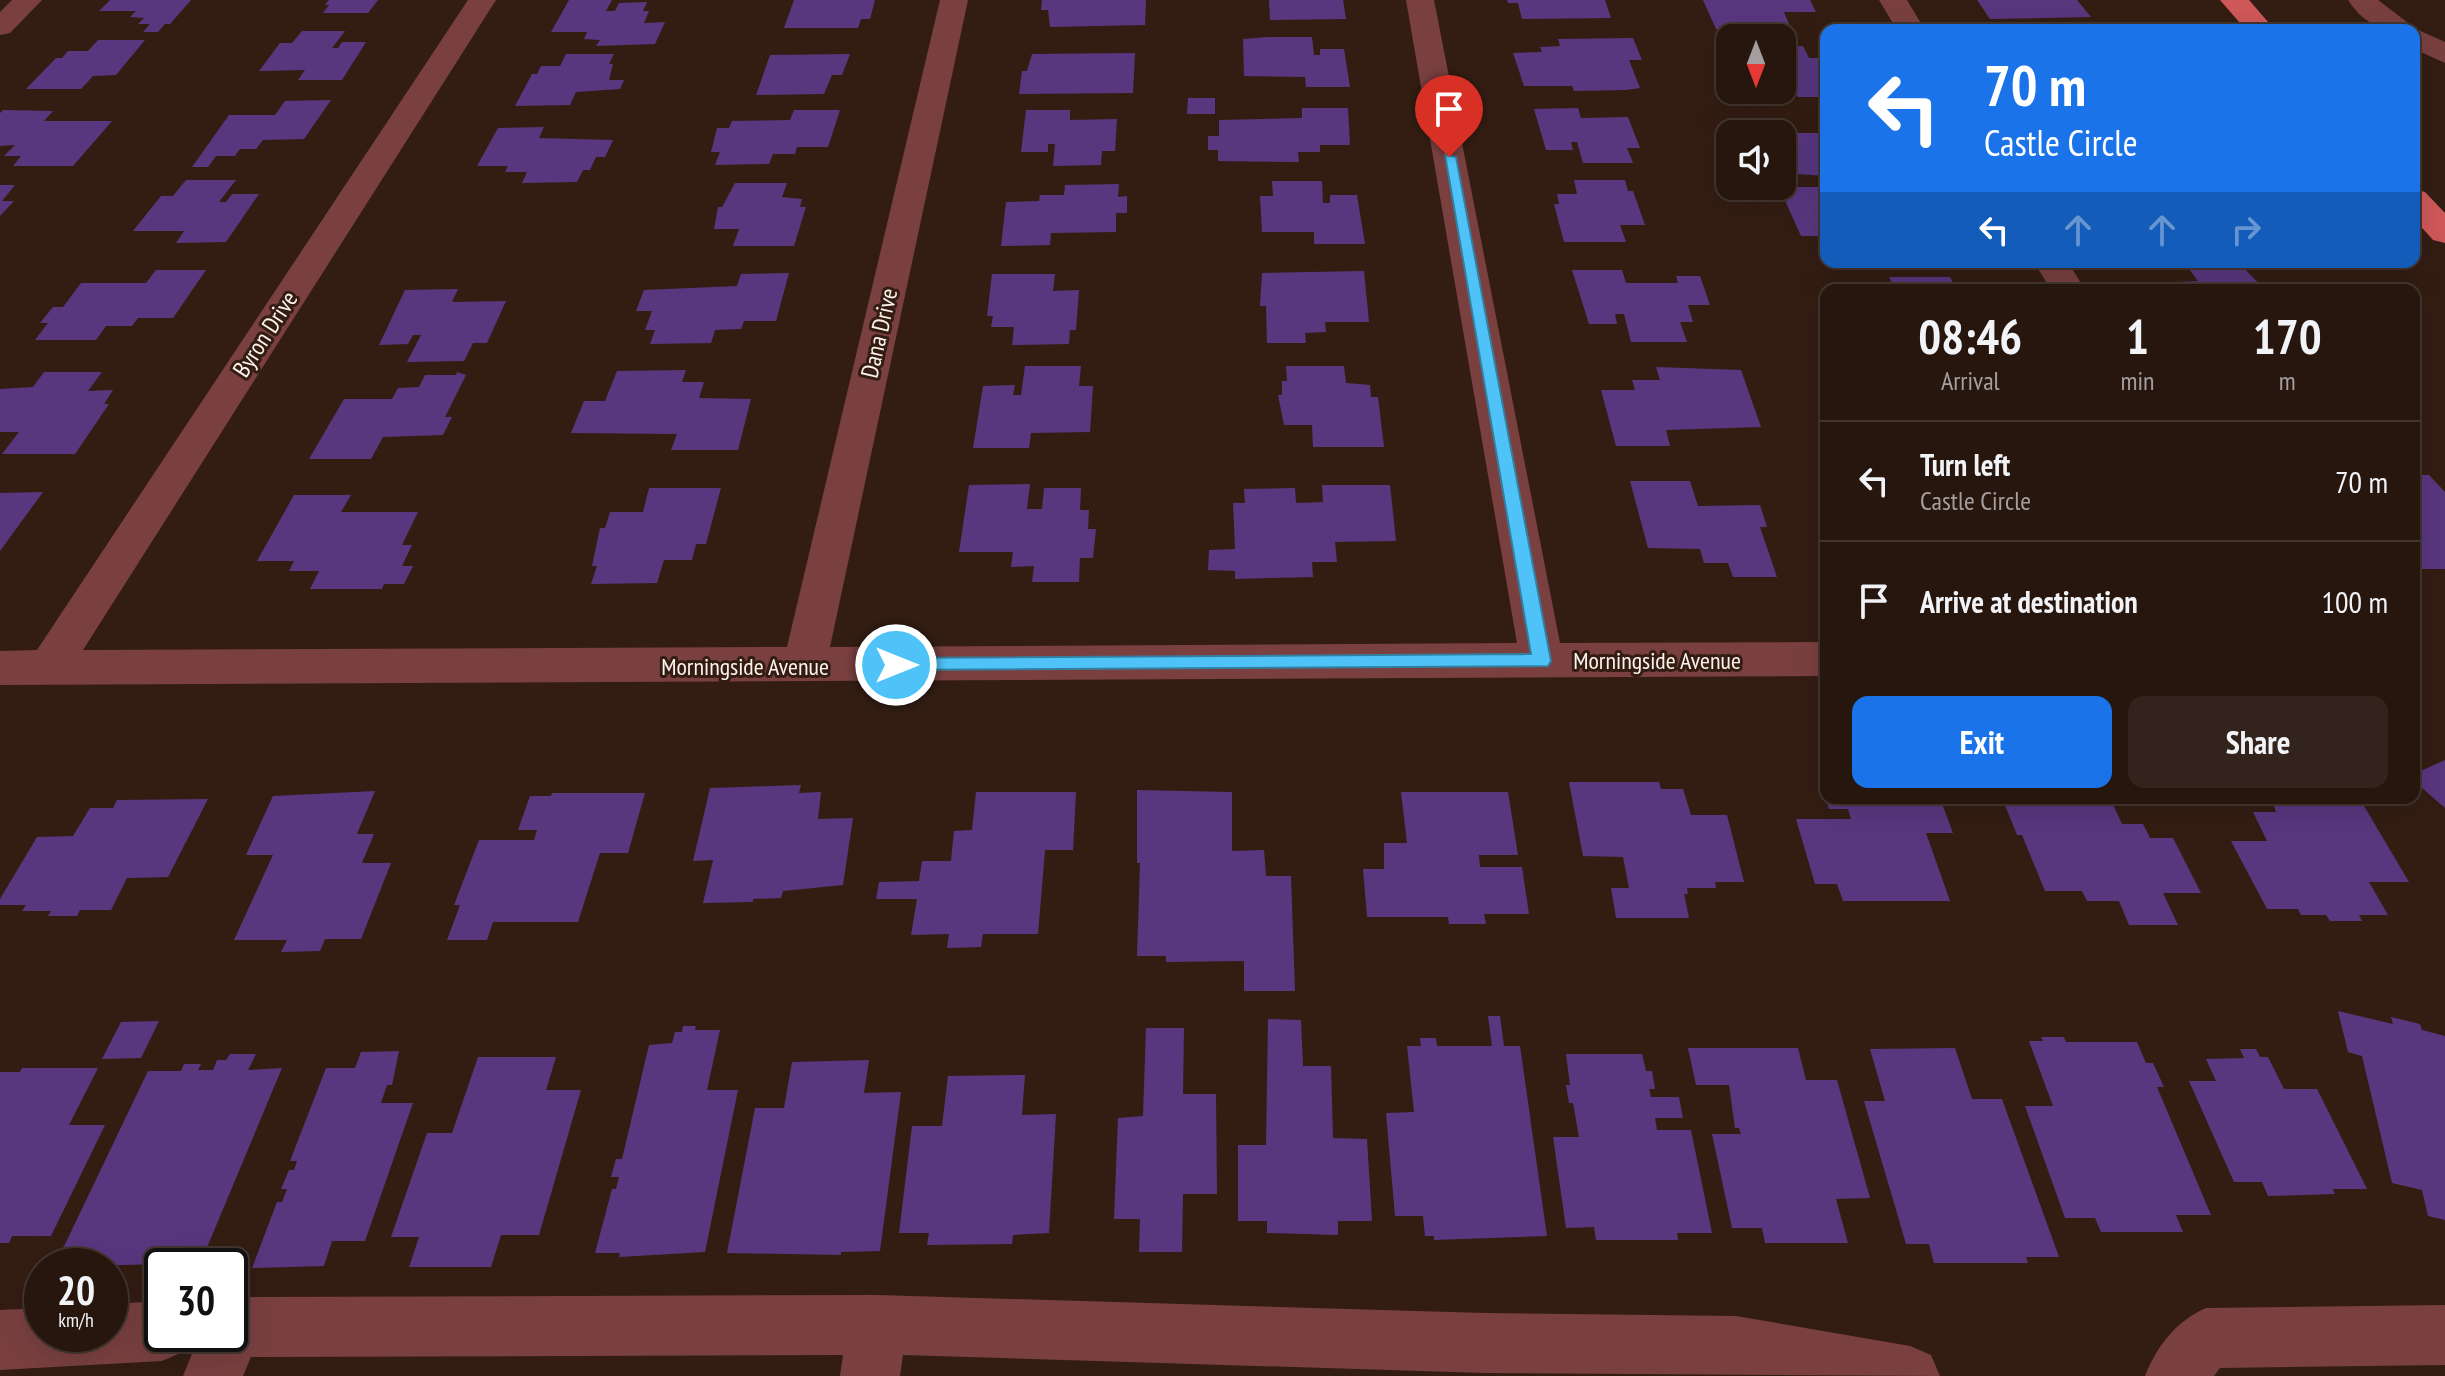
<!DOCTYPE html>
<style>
:root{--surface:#26160e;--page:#32231c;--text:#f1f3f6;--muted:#a49f9e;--line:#42352e;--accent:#1a73e8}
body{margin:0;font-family:"PT Sans Narrow",sans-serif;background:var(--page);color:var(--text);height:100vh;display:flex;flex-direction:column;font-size:30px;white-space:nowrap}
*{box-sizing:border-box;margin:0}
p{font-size:26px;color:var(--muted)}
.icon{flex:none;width:44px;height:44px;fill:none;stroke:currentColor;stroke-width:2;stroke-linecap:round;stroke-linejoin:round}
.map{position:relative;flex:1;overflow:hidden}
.details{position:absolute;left:1820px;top:284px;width:600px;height:520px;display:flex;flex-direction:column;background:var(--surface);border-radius:16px;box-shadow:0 8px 32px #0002,0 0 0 2px var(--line)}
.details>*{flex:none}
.banner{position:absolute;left:1820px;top:24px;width:600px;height:244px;border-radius:16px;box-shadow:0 8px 32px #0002,0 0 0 2px var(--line);background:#1a73e8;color:#fff;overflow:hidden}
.needle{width:52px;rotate:180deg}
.tools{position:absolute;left:1716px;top:24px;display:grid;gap:16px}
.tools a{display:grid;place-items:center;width:80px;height:80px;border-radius:16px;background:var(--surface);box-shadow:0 8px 32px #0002,0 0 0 2px var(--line);font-size:40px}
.speed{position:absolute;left:24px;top:1248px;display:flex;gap:16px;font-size:40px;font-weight:700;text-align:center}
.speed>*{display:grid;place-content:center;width:104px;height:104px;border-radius:50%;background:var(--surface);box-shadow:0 8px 32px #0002,0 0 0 2px var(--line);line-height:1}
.speed small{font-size:20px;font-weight:400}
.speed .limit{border:4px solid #111;border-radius:12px;background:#fff;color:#111}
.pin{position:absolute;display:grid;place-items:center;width:68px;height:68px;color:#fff;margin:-82px -34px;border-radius:50% 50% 50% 0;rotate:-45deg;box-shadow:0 0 8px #0007}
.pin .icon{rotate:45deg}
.me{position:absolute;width:88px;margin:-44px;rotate:90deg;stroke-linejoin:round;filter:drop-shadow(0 0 6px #0008)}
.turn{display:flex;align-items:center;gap:28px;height:168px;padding:0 32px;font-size:36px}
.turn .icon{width:104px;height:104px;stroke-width:2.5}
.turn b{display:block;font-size:56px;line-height:68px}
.lanes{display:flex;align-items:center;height:76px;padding:0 32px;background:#0003;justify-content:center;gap:40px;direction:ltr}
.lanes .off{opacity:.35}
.eta{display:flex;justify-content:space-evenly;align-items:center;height:136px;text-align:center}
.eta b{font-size:48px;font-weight:700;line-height:56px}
.action{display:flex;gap:16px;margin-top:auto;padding:16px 32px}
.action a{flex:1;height:92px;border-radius:16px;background:var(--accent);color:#fff;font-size:32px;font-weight:700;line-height:92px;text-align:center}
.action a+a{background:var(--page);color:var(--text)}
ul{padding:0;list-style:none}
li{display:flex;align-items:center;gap:24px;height:120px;padding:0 32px;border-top:2px solid var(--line)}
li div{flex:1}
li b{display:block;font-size:30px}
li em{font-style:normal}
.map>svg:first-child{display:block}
.building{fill:#59377f}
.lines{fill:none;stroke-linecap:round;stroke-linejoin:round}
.street{fill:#7a4040;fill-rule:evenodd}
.primary{fill:#cf585a;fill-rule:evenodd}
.route{fill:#4fc3f7;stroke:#337fa1;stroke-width:2}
.labels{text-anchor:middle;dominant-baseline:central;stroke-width:6;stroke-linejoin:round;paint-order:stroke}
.street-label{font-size:24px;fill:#fef2ed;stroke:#331d13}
</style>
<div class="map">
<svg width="2445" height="1376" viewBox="0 0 2445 1376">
<rect width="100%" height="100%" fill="#331d13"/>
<!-- building -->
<g class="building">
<polygon points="110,0 191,0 170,24 165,24 158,32 143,32 150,24 138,24 144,18 130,17 136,11 99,11"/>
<polygon points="329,0 378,0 368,13 323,13 329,5 325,5"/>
<polygon points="569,0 612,0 606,11 615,11 619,3 647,2 643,11 649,11 644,23 665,22 655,44 596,46 600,40 584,39 587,32 551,32"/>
<polygon points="794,0 875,0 870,19 861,19 858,28 784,28"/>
<polygon points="1042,0 1146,0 1145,25 1050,27 1048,10 1041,10"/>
<polygon points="1269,0 1343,0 1346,19 1270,20"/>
<polygon points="1507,0 1605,0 1611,18 1522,19 1518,3 1508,3"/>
<polygon points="1703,0 1810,0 1816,12 1784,12 1791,29 1716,29"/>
<polygon points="1977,0 2077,0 2091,17 1990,19"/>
<polygon points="302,31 345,31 332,48 338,48 342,42 366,42 342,80 298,80 305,70 259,71 280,43 292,43"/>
<polygon points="1268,37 1312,37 1314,55 1320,55 1320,49 1344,49 1350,87 1306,87 1305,77 1244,76 1243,39"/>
<polygon points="1633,38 1642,60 1629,60 1640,88 1626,90 1574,91 1572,86 1524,86 1513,53 1542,52 1540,47 1560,46 1558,39"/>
<polygon points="98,40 145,40 116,75 93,76 81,89 26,89 56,58 62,58 68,51 88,51"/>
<polygon points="1803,46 1809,58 1826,58 1826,97 1798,97 1791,83 1782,83 1782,47"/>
<polygon points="1135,53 1133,93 1019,94 1022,71 1027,71 1032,54"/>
<polygon points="566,54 614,54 609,64 613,64 609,80 624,80 620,89 576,92 570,105 515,106 532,74 537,74 541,66 560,66"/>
<polygon points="850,54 842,75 832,75 824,94 756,95 770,55"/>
<polygon points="1188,98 1215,98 1215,114 1187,114"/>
<polygon points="331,100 304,139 263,140 256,149 240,149 235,156 216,156 208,167 192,167 229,115 275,115 285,101"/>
<polygon points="1302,108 1348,108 1350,145 1320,145 1320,152 1298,152 1299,162 1218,161 1218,150 1208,150 1208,136 1219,136 1219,120 1302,118"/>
<polygon points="1578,108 1581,118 1628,117 1640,148 1627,148 1633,163 1583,163 1577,142 1571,142 1573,150 1546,150 1534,109"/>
<polygon points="3,110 53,111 44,121 112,121 73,166 13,166 21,156 4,156 15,145 0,146 0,113"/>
<polygon points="794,110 840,110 828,147 797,147 795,154 773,154 769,164 715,165 720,152 711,152 717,128 729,128 732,121 790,120"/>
<polygon points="1026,110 1070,110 1070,120 1117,119 1115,151 1102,151 1101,165 1053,166 1055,144 1048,144 1048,152 1021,152"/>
<polygon points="544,127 539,138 613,140 605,157 596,157 590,170 583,170 577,182 522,183 527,172 505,172 508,166 477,166 498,128"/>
<polygon points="1784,133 1826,133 1826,176 1782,173"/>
<polygon points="186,180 236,180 219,202 226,202 232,194 259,194 226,242 176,243 184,231 133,231 161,196 173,196"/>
<polygon points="1574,180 1625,180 1628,191 1633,191 1645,225 1620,225 1626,242 1564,242 1554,204 1559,204 1557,194 1577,194"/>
<polygon points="1272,181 1322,181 1323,203 1330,203 1330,195 1357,195 1365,244 1314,244 1314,232 1262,232 1260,196 1273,196"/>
<polygon points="735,183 787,183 782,197 802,199 800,207 806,207 794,246 733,246 739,229 714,229 718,207 722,207"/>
<polygon points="1119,184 1118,197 1127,196 1127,213 1116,213 1116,232 1051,233 1050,245 1001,246 1006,202 1039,201 1040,195 1064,195 1065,185"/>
<polygon points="0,185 15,185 2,201 14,201 0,216"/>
<polygon points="1779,187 1826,187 1826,236 1801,236"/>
<polygon points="2240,264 2265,290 2182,290 2176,282 2198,281 2186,265"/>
<polygon points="156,270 206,270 173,318 138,318 132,326 106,326 96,340 35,340 48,323 40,323 53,307 63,307 81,283 146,283"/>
<polygon points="1572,270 1622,270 1626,283 1678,283 1676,276 1700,276 1710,305 1688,305 1693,322 1680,322 1687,342 1631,342 1624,314 1615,314 1617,324 1589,324"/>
<polygon points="1364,271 1369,322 1325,322 1326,332 1305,333 1306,343 1267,343 1266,306 1260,306 1262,273"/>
<polygon points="789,273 776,321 744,321 741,329 715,330 711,343 650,344 655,330 645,330 652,311 636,311 644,290 737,286 741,274"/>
<polygon points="992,274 1055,274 1053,291 1079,290 1076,330 1070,330 1069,344 1012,345 1014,327 991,327 993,316 987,316"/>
<polygon points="1889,277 1950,277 1957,290 1896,290"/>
<polygon points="458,289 452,302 506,301 487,343 473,343 464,361 407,362 421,335 413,335 408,344 379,345 405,290"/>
<polygon points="1025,366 1081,366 1079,386 1093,386 1090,432 1031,433 1029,448 973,448 983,386 1015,385 1013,395 1021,395"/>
<polygon points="1286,366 1344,366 1346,383 1370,385 1371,397 1378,397 1384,447 1313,447 1312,425 1284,425 1278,395 1282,395 1282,381 1287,381"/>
<polygon points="1656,367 1741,370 1761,427 1666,430 1670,446 1616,446 1601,390 1635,390 1632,380 1660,380"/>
<polygon points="686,370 682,382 704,382 699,398 751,399 738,450 671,450 677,434 571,433 584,401 605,401 617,371"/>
<polygon points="44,372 102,372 88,391 113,390 104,404 109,404 75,454 2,454 19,432 0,432 0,389 33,387"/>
<polygon points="457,372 466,375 445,417 452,417 443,435 383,437 371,459 309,459 344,399 392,399 398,388 419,387 425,375 456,375"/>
<polygon points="2414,475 2429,475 2445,492 2445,569 2414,569"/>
<polygon points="1630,481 1690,481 1698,506 1760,505 1767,527 1760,527 1777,577 1733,577 1728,563 1704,563 1700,549 1648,548"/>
<polygon points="1030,484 1027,509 1042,509 1044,488 1081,488 1080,510 1089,510 1088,529 1096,529 1093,558 1080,558 1079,582 1032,582 1034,566 1011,567 1013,552 959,552 969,485"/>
<polygon points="1322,485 1390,485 1396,541 1335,542 1337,562 1312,562 1313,577 1235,579 1235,571 1208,570 1209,550 1235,549 1233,503 1245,503 1244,489 1295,488 1296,503 1323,502"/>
<polygon points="649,488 721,488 706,544 696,544 692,560 664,560 657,583 591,584 597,566 592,566 600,528 605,528 610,512 643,512"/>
<polygon points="43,492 0,551 0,493"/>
<polygon points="294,495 351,495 341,512 418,512 402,545 412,545 402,566 413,566 404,584 384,584 382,589 310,589 319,571 289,571 294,561 257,561"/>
<polygon points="2445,760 2445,808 2414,781 2414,774"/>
<polygon points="1569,782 1659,782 1661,789 1683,789 1691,815 1727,815 1744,882 1715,882 1716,888 1687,888 1688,894 1684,894 1689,918 1616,918 1611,888 1629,888 1623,857 1583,856"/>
<polygon points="801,785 799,793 821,792 818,819 853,818 843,885 783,891 781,898 753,899 753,902 703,903 713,860 693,861 710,788"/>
<polygon points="1137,790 1232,792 1232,851 1264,850 1266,876 1291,876 1295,991 1244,991 1244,961 1166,962 1166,956 1137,956 1140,863 1137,863"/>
<polygon points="375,791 357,834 374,834 362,863 391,863 361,939 325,939 320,951 281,952 287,940 234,940 273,855 246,855 273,796"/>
<polygon points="976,792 1076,792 1073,850 1045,850 1038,934 983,934 981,947 947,948 949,934 911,935 917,899 876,899 879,882 919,881 922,861 951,861 954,831 972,830"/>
<polygon points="1401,792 1508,792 1518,855 1479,855 1480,867 1522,867 1529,914 1484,914 1486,924 1449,924 1448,917 1367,917 1363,869 1384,869 1384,843 1407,843"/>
<polygon points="552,793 645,793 628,853 600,853 578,922 493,922 487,940 447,940 460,905 454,905 479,840 534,840 537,830 518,830 530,796 551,796"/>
<polygon points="1826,798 1940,798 1953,833 1926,833 1950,901 1843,901 1837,884 1815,884 1796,819 1851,819 1848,809 1829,809"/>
<polygon points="2002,798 2110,798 2122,824 2143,824 2150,838 2173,838 2201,893 2163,893 2178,925 2129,925 2119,901 2087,901 2082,891 2045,891 2022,835 2017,835"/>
<polygon points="208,799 168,877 127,878 111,910 80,910 77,916 48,916 51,911 22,911 26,905 0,905 0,899 37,837 73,836 90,808 113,808 117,800"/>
<polygon points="2274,806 2364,806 2409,882 2369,882 2388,915 2359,915 2362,921 2330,921 2326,915 2301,915 2298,909 2267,909 2231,841 2267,841 2253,812 2276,812"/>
<polygon points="2338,1011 2393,1024 2391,1017 2420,1024 2422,1030 2445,1036 2445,1220 2428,1216 2422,1190 2392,1183 2362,1056 2348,1052"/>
<polygon points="1488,1016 1500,1016 1504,1046 1520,1046 1547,1236 1434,1240 1434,1236 1425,1236 1423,1216 1395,1216 1386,1113 1414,1112 1407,1046 1421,1046 1420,1038 1436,1038 1437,1046 1492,1046"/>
<polygon points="1268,1019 1301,1020 1303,1066 1331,1066 1333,1138 1367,1139 1372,1221 1338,1221 1338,1235 1267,1233 1267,1221 1238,1221 1238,1145 1266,1145"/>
<polygon points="159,1021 141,1058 102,1059 121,1022"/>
<polygon points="683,1026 696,1026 695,1030 720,1030 707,1090 738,1090 705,1252 619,1257 620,1253 595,1253 612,1189 616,1189 619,1177 611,1177 616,1159 622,1159 649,1045 672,1043 675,1032 682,1032"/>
<polygon points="1146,1028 1184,1028 1183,1094 1216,1094 1217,1194 1183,1194 1182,1252 1139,1252 1140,1219 1114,1219 1118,1118 1143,1116"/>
<polygon points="2041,1037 2064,1037 2066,1042 2137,1042 2146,1063 2153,1063 2164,1087 2157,1087 2211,1215 2176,1215 2183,1232 2101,1232 2095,1218 2065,1218 2025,1106 2053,1106 2029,1041 2043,1041"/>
<polygon points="1688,1048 1798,1048 1806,1080 1837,1080 1870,1198 1836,1199 1848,1243 1765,1243 1762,1228 1732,1228 1712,1134 1741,1134 1739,1128 1735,1128 1729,1085 1696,1085"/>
<polygon points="1955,1048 1972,1099 2002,1099 2059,1257 2026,1257 2028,1263 1934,1263 1929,1244 1906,1244 1864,1101 1885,1101 1870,1049"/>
<polygon points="2240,1049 2256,1049 2260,1057 2268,1057 2284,1089 2317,1089 2367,1189 2333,1189 2335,1194 2268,1196 2262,1182 2234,1182 2189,1081 2216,1081 2206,1059 2244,1058"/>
<polygon points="399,1051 392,1085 387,1085 381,1103 413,1103 365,1241 332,1241 324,1266 252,1268 277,1202 282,1202 287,1189 281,1189 289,1170 294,1170 297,1161 290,1161 326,1068 355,1068 361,1052"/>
<polygon points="230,1054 256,1054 248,1070 282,1068 203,1257 168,1259 165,1264 82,1266 84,1261 57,1261 148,1071 181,1071 184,1064 201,1064 198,1070 213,1070 217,1060 226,1060"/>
<polygon points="1566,1054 1642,1054 1646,1071 1652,1071 1655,1089 1649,1089 1651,1097 1679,1097 1683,1118 1655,1118 1657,1130 1691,1130 1712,1233 1677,1233 1678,1240 1596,1240 1594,1227 1566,1228 1553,1137 1579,1137 1573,1103 1569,1103 1566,1085 1570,1085"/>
<polygon points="478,1057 556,1057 546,1090 581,1090 539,1235 501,1235 491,1267 409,1267 419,1237 391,1237 427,1133 452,1133"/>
<polygon points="869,1060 864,1093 901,1092 880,1251 841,1252 841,1255 727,1253 755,1108 784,1108 792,1062"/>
<polygon points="22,1068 98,1068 69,1125 105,1125 51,1236 12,1236 9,1243 0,1243 0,1072 20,1072"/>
<polygon points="1025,1075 1022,1115 1056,1114 1049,1233 1013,1235 1012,1244 927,1245 929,1233 899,1233 912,1126 942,1126 948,1076"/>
</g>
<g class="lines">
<!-- street -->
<g class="street">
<polygon points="12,0 42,0 10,33 0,35 0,12"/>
<polygon points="468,0 496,0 83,650 787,647 940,0 968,0 830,647 1517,643 1406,0 1434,0 1560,643 1826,642 1826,676 0,685 0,651 37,650"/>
<polygon points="1879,0 1907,0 1925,30 1897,30"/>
<path d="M 2348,0 L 2378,0 L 2416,29 L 2445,42 L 2445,63 L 2414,49 L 2414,30 C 2383,30 2367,28 2348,0 Z"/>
<polygon points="2034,262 2068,262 2085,290 2051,290"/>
<polygon points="877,1295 1485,1313 1736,1316 1910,1346 1931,1355 1940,1376 1485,1373 903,1355 900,1376 840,1376 843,1355 251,1357 243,1376 183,1376 200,1334 230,1334 230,1297"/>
<polygon points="162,1301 162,1334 191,1334 183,1352 162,1361 0,1370 0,1310 42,1308 42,1334 110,1334 110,1304"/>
<path d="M 2445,1305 L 2445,1365 L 2220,1368 L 2214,1376 L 2145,1376 C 2157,1346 2176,1321 2206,1308 Z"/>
</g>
<!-- primary -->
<g class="primary">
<polygon points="2220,0 2249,0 2275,30 2246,30"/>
<polygon points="2414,189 2425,192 2445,213 2445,243 2433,240 2414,219"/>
</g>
</g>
<!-- route -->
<polygon class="route" points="1445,155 1456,157 1551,661 1548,666 890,670 887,665 896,658 1531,654"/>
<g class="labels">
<!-- street labels -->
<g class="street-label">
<text transform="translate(879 333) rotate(-77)">Dana Drive</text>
<text transform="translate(265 334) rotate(-57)">Byron Drive</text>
<text x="1657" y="660">Morningside Avenue</text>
<text x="745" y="666">Morningside Avenue</text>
</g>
</g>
</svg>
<div class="tools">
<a><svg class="needle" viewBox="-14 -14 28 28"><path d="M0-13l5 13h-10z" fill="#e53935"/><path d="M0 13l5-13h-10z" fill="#a49f9e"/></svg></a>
<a><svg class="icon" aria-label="sound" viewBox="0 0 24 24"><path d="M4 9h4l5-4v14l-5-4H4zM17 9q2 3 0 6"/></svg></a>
</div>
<div class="speed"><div>20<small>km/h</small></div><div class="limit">30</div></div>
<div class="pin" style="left:1449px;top:157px;background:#d93025"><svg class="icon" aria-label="arrive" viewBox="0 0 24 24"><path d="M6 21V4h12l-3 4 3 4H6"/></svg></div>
<svg class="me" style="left:896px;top:665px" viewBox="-20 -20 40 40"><circle r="17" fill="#4fc3f7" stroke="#fff" stroke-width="3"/><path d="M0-11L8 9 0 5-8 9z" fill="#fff"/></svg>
<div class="banner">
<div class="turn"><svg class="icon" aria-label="left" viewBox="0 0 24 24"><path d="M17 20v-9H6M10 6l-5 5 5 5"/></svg><div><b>70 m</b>Castle Circle</div></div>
<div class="lanes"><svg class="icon" aria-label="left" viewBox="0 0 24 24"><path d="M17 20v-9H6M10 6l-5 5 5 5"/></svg><svg class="icon off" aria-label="ahead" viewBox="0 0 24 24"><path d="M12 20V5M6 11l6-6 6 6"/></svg><svg class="icon off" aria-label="ahead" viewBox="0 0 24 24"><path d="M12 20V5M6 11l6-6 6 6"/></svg><svg class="icon off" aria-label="right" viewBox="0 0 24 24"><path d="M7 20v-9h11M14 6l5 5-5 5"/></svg></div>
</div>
<section class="details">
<div class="eta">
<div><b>08:46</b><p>Arrival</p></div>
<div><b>1</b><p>min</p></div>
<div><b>170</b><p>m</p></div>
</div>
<ul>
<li><svg class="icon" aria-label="left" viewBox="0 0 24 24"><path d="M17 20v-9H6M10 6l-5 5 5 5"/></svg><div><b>Turn left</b><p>Castle Circle</p></div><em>70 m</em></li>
<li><svg class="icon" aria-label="arrive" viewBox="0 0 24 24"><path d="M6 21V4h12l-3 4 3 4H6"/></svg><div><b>Arrive at destination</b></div><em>100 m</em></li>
</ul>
<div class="action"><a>Exit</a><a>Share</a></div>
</section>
</div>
